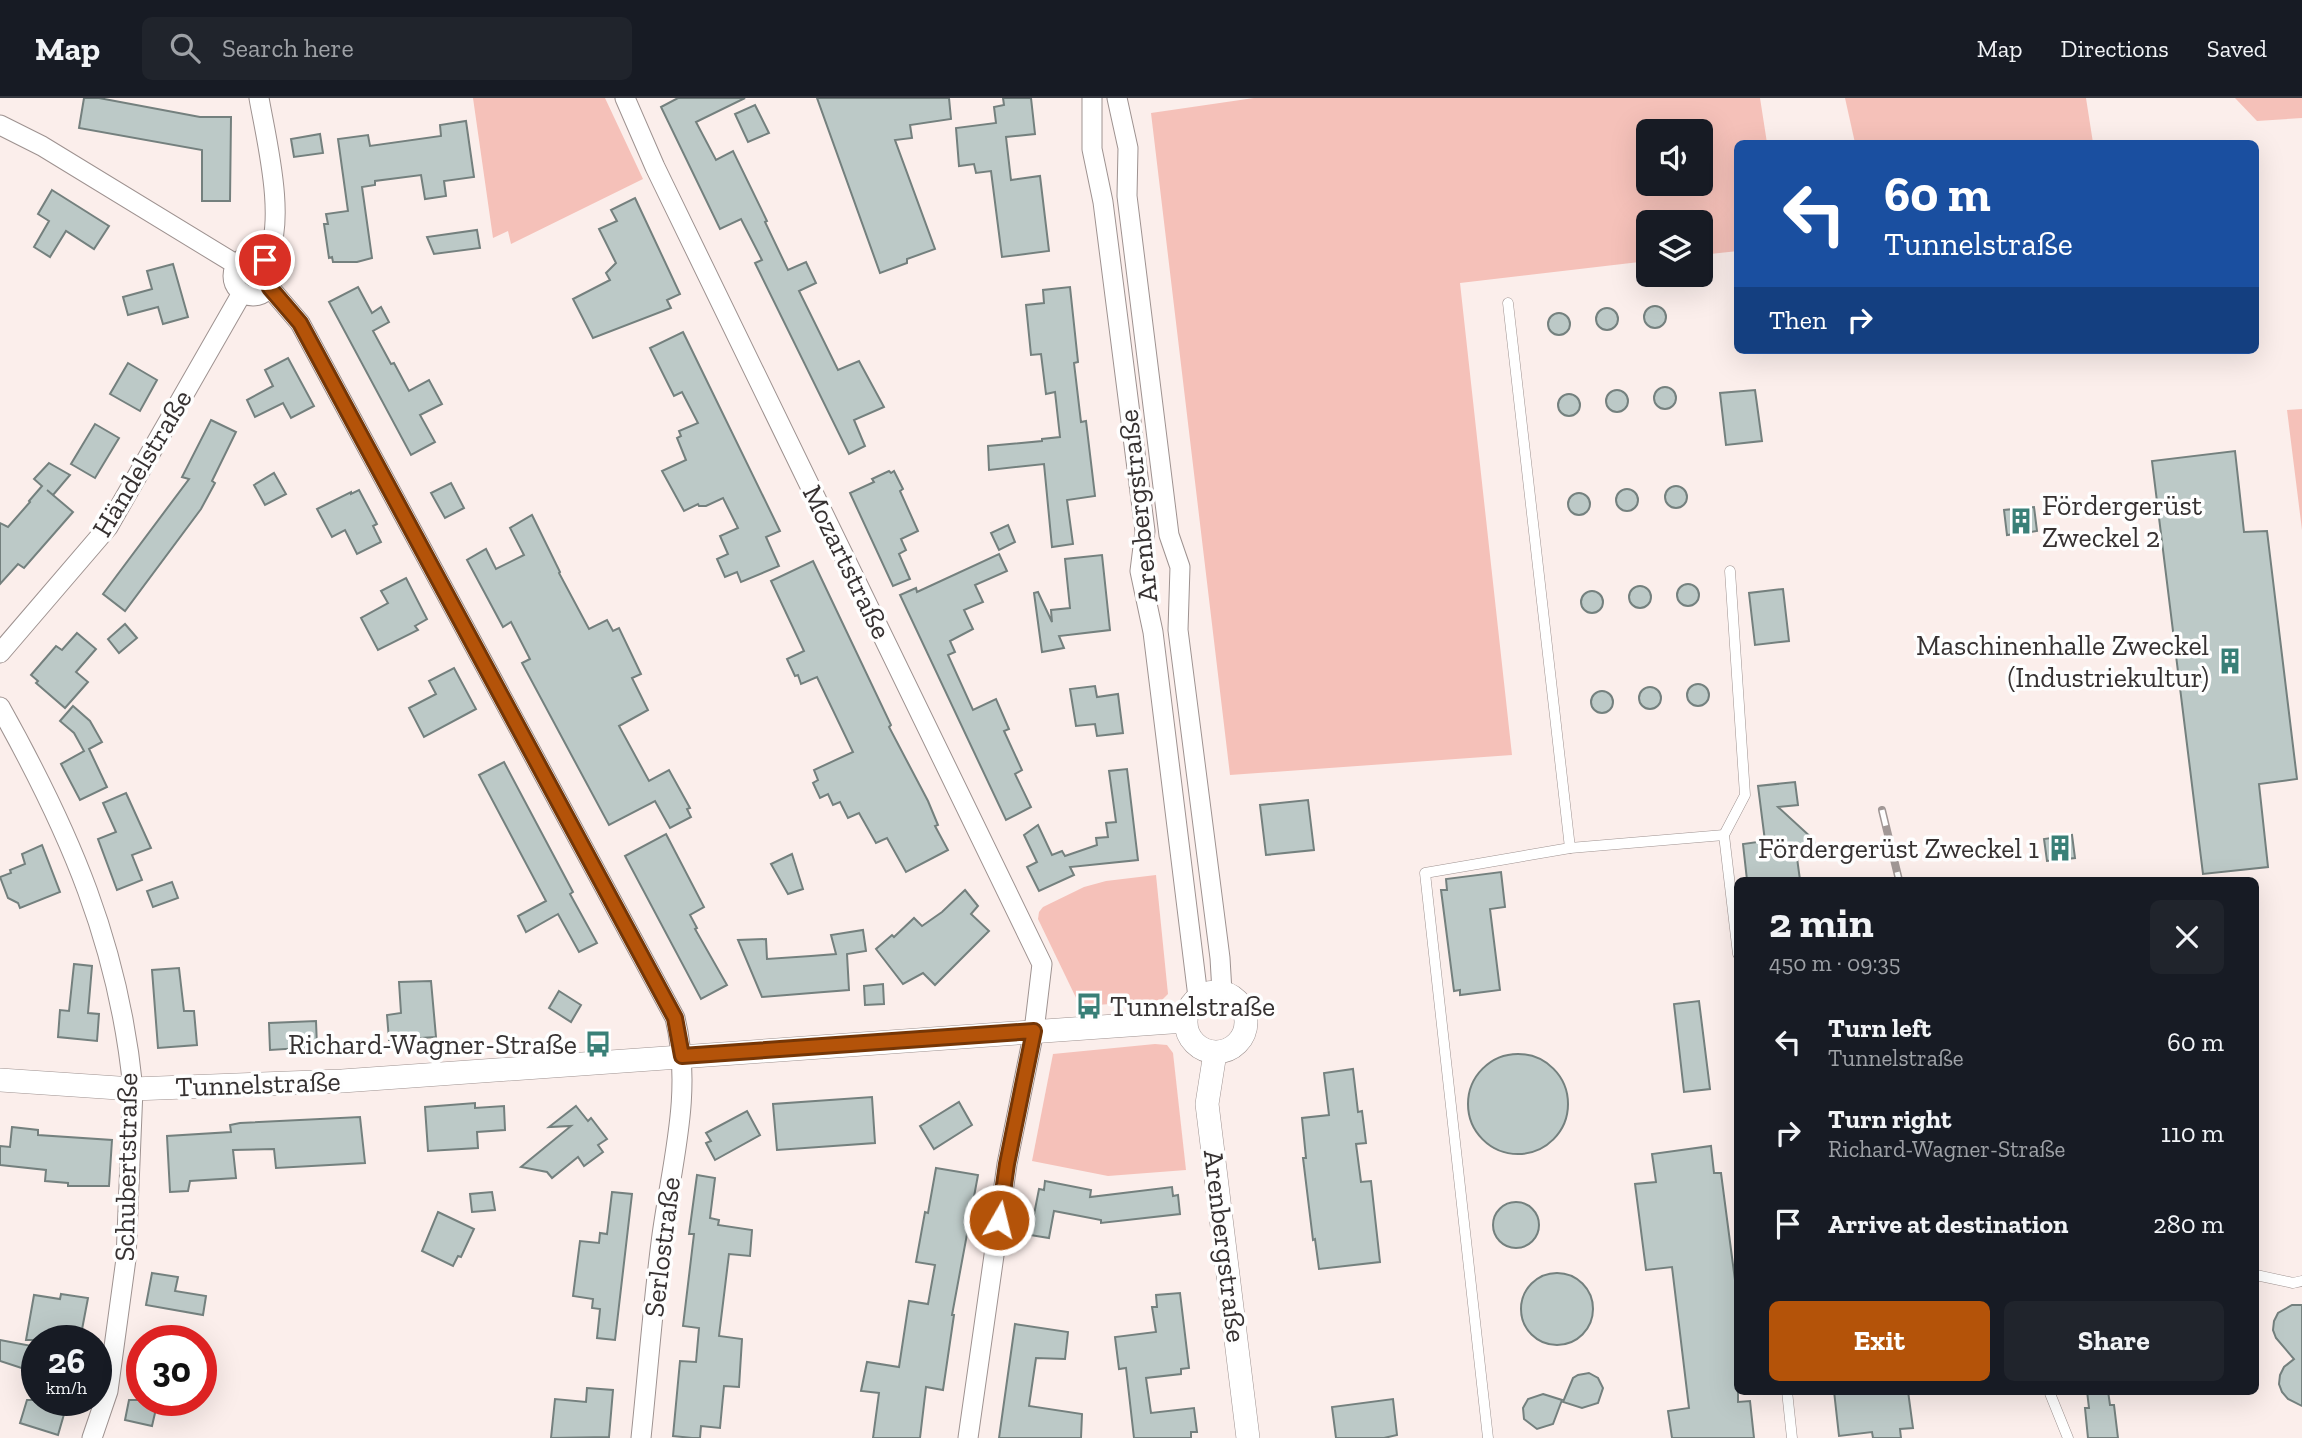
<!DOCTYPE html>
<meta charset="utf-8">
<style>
:root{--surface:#171b24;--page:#20242c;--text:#f1f3f6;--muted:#9ea1a6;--line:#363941;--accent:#b45309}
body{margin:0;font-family:"Zilla Slab",serif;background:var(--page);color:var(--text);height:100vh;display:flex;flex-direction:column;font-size:26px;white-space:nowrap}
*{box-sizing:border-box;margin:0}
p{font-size:23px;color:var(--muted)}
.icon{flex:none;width:38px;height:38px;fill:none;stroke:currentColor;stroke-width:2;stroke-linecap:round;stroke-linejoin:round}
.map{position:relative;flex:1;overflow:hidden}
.drawer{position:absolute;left:1734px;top:779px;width:525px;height:518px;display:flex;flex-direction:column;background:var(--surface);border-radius:10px;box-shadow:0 7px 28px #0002}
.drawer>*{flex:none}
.hud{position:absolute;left:1734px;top:42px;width:525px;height:214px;border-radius:10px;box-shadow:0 7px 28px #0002;background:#1a4fa0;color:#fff;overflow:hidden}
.controls{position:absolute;left:1636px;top:21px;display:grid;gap:14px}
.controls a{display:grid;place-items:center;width:77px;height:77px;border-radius:10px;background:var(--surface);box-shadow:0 7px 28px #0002;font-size:35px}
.speed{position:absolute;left:21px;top:1227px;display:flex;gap:14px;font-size:35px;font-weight:700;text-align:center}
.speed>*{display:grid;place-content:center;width:91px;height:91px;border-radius:50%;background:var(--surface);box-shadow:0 7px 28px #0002;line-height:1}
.speed small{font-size:18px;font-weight:400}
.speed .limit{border:10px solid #d22;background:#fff;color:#111}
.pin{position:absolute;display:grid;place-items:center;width:60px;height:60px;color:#fff;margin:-30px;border:4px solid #fff;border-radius:50%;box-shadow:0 2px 7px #0007}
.me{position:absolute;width:77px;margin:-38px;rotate:8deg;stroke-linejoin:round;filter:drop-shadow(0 0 5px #0008)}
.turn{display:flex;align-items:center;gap:24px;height:147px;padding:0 35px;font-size:32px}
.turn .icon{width:91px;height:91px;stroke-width:2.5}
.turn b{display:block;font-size:49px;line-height:60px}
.then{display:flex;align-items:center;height:66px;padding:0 35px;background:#0003;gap:14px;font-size:26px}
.round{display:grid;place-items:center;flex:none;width:74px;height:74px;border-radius:10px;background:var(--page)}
.head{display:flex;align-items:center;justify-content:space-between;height:119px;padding:0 35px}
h1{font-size:42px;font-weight:700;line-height:52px}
.cta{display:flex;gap:14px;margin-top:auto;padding:14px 35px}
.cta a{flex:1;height:80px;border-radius:10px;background:var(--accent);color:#fff;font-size:28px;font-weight:700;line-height:80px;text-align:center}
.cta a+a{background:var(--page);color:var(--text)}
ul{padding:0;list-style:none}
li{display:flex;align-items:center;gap:21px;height:91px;padding:0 35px}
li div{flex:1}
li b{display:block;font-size:26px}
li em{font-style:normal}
header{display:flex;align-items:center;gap:42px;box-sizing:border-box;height:98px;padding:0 35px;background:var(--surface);border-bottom:2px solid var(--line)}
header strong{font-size:33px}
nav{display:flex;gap:38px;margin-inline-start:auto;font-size:24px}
.search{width:490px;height:63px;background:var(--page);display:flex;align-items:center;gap:18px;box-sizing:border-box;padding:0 24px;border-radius:10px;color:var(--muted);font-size:26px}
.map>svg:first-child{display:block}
.green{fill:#f5c1b9;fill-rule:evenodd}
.building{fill:#bcc9c7;stroke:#74807e;stroke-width:2}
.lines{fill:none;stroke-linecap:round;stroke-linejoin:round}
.service-casing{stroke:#9e9290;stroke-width:11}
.minor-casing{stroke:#9e9290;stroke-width:21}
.tertiary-casing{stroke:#9e9290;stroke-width:24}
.service{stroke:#fff;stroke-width:10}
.minor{stroke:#fff;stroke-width:19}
.tertiary{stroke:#fff;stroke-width:23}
.rail-casing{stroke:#a19896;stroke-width:8}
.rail{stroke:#fefefe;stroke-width:5;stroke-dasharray:16;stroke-linecap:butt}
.route-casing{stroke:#753606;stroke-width:18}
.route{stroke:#b45309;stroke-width:12}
.labels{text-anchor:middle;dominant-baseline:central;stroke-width:7;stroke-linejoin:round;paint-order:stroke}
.street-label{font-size:28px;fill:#363131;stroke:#fefefe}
.poi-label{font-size:28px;fill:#363131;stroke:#fefefe;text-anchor:end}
</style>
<header>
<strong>Map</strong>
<div class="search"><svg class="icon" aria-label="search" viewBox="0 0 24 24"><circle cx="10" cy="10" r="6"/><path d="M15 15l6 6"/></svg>Search here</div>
<nav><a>Map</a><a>Directions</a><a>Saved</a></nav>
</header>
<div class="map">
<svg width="2302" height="1340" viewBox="0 0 2302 1340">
<rect width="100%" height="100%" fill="#fbeeeb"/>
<!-- green -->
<g class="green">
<polygon points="473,0 605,0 643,81 511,146 508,133 493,140"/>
<path d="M 1254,0 L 1760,0 L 1767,45 L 1738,46 L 1738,153 L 1701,157 L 1701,124 L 1648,124 L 1648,163 L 1460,185 L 1512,657 L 1230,677 L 1151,15 ZM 1701,33 L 1701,86 L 1648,86 L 1648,33 Z"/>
<polygon points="1845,0 2086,0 2093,45 1855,45"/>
<polygon points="2235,0 2302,0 2302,20 2257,23"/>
<polygon points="2302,311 2302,432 2287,312"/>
<polygon points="1156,777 1168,896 1162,902 1084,908 1079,906 1038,821 1039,814 1043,809 1084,789 1106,783"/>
<polygon points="1155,946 1167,947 1173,955 1186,1072 1108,1078 1032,1063 1053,956"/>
</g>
<!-- building -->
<g class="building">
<polygon points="84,0 99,0 200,19 231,19 230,103 202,103 202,52 79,30"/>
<polygon points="678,0 745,0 696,24 716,62 733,53 767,123 765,124 788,172 806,164 816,185 799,193 838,272 859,263 884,309 854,322 865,348 849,356 755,165 762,162 741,121 720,131 661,9"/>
<polygon points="817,0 949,0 951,21 910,27 912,40 895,42 935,151 907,161 907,165 880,175"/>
<polygon points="1003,0 1031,0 1035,36 1006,39 1011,82 1040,78 1049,153 1002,159 991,73 976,75 974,66 959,68 956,30 996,25 994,9 1004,7"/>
<polygon points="755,7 769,35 748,44 735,16"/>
<polygon points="466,23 474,79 444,83 446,98 425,101 421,77 375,83 375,87 362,89 372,160 357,164 333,164 332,159 329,160 324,126 328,126 326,116 348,113 338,41 368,37 370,48 441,38 440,27"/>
<polygon points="320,36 323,55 294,59 291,41"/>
<polygon points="52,92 109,128 94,151 66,133 50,159 34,149 49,123 38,116"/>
<polygon points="635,100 680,196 667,202 671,210 593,240 573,201 610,182 606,175 616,165 599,131 617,123 611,112"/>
<polygon points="477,132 480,150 434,156 427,139"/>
<polygon points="173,166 188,219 163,226 158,209 128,217 123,199 152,191 147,173"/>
<polygon points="358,189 372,215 381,209 389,224 373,233 391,266 394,265 409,293 429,282 442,306 420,317 435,344 411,357 329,204"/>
<polygon points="1070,189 1078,264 1074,265 1081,324 1086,323 1095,398 1067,402 1073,446 1052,449 1044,366 989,372 988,348 1042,343 1042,341 1060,339 1055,294 1046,296 1041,256 1031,257 1026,207 1044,205 1043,192"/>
<circle cx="1655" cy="219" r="11"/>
<circle cx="1607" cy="221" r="11"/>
<circle cx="1559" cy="226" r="11"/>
<polygon points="683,234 780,433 766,439 779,468 741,484 737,474 725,479 717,461 728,456 720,438 738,430 723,400 706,408 699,408 698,406 684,413 662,373 686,362 677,340 681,338 679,333 698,325 682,294 674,298 650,250"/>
<polygon points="288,260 314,308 291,320 283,305 255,319 247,302 273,288 265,272"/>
<polygon points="128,265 157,282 140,313 110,296"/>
<circle cx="1665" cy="300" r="11"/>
<circle cx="1617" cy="303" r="11"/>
<polygon points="1755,292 1762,343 1726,347 1720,295"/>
<circle cx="1569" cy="307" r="11"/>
<polygon points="211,322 236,334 212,383 215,385 201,411 125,513 103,496 189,381 182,379"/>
<polygon points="95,326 119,340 95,380 71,366"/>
<polygon points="2235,353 2244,434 2267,433 2297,681 2259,686 2268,769 2203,776 2152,363"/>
<polygon points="49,365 70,377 53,397 47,392 73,414 24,470 18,466 0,486 0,425 8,429 30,404 29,403 42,388 34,381"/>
<polygon points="889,373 891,375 894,373 903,391 900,393 918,433 901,441 906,452 899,456 910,481 893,488 850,395 874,384 872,381"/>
<polygon points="274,375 286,396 265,407 254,387"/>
<polygon points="451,385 464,410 445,420 431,395"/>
<circle cx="1676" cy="399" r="11"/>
<circle cx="1627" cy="402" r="11"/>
<polygon points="359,392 377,426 373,428 381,444 357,456 345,432 332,439 317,411 351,394 351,396"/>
<circle cx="1579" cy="406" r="11"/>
<polygon points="2034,409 2037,433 2007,437 2004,412"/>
<polygon points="532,417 560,474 559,475 589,531 607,522 613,533 619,530 641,576 632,580 648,612 619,628 649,683 669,672 690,710 687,711 691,719 670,730 655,703 609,727 522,565 530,561 511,524 503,529 467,462 486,451 496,471 524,457 510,430"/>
<polygon points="1008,427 1015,444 999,452 991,435"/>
<polygon points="999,456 1007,473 975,487 983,504 964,512 973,531 950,543 955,554 948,557 973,612 996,601 1009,631 1004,633 1022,672 1015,676 1031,709 1006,722 900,497 916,490 917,494"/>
<polygon points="1102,457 1110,532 1059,538 1064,550 1042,554 1034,495 1038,494 1052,524 1051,512 1070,510 1065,461"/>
<polygon points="813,463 891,627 889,629 928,703 938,727 935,728 948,752 906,774 887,740 876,745 859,715 848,720 840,704 833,707 828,696 820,700 813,685 818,682 814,672 853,654 817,579 801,586 798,577 795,578 787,561 804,553 771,483"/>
<polygon points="406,480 427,521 415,528 418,532 378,552 361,520 388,505 381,493"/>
<circle cx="1688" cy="497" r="11"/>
<circle cx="1640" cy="499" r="11"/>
<polygon points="1783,491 1789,543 1755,547 1749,495"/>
<circle cx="1592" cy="504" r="11"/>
<polygon points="125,526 137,540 119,555 108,541"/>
<polygon points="77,535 96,551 76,574 88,584 65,610 36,585 38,583 31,577 56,548 62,552"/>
<polygon points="454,570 476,611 424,639 409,610 436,596 429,583"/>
<circle cx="1698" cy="597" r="11"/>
<polygon points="1095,588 1097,599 1118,596 1123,635 1097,638 1095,626 1076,628 1070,591"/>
<circle cx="1650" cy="600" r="11"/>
<circle cx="1602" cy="604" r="11"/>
<polygon points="73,608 90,623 102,644 89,651 107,689 80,702 61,666 84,653 74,635 60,623"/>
<polygon points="504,664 573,794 570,796 597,845 579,854 558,816 526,834 518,818 546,803 479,677"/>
<polygon points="1127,671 1138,762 1070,769 1074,777 1039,793 1027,769 1037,764 1024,737 1038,727 1052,757 1062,753 1065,758 1097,747 1096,740 1108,739 1106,725 1116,724 1109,673"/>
<polygon points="1795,684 1798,707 1778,709 1814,742 1816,758 1797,760 1800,782 1747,782 1743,746 1765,743 1758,688"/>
<polygon points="126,695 151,750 132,757 142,782 117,792 98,741 116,734 103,705"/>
<polygon points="1308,702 1314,752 1266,757 1260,707"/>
<polygon points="666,736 704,809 690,817 697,830 695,831 727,887 701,901 625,758"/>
<polygon points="2072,737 2075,760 2047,763 2044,741"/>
<polygon points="42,747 60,794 20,810 18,805 8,800 0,779 11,775 10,772 25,766 22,756"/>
<polygon points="792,756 803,791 788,796 771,766"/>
<polygon points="1501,774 1505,809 1490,811 1500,892 1460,897 1460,892 1454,893 1441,792 1447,792 1446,781"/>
<polygon points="172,784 178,800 153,809 147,793"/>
<polygon points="965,792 978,808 971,816 989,833 935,887 923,875 903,886 876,851 892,837 894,839 914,820 922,828 942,814"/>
<polygon points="863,832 866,853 847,856 849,892 824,894 762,899 738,842 766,841 767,861 811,858 836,856 831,837"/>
<polygon points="74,866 92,868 88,915 99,916 97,943 58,939 60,912 69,913"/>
<polygon points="179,870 184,913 194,913 197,947 158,950 152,872"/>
<polygon points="431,883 436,939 389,942 387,917 401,915 399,884"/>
<polygon points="883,886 884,906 865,907 864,888"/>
<polygon points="559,893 581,907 571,924 549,910"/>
<polygon points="1699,903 1710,991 1684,994 1674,906"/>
<polygon points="316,923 317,949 270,952 269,925"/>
<circle cx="1518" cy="1006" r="50"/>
<polygon points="1353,971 1358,1014 1362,1013 1366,1045 1356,1046 1361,1084 1371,1083 1380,1164 1319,1171 1315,1141 1313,1142 1303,1060 1306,1060 1302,1020 1329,1017 1324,975"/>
<polygon points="872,999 875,1045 777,1052 773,1006"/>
<polygon points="959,1004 972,1027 934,1051 920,1028"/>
<polygon points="475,1005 475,1010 504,1008 505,1032 477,1034 478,1050 428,1053 425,1009"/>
<polygon points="576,1008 588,1023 591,1020 607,1041 598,1047 603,1054 584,1068 578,1059 552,1080 547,1074 521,1069 571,1028 549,1029"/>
<polygon points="747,1013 760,1037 715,1062 706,1045 711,1043 706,1035"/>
<polygon points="360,1019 365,1065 276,1070 274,1051 233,1052 236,1080 190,1083 188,1093 170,1094 167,1038 231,1034 230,1027 240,1025"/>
<polygon points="12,1029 38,1032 38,1037 112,1042 109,1088 68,1088 68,1085 45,1083 46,1072 0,1067 0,1048 10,1049"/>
<polygon points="1711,1048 1714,1075 1721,1075 1738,1205 1738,1304 1750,1303 1754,1340 1672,1340 1668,1313 1689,1310 1672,1169 1646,1172 1635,1086 1656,1084 1652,1056"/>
<polygon points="936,1070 978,1077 952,1217 954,1217 943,1292 926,1289 920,1340 873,1340 879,1295 861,1293 867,1264 899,1269 909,1203 928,1206 935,1167 916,1164 925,1114 928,1115"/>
<polygon points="697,1077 715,1080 710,1120 719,1122 718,1127 752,1132 750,1158 729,1156 719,1238 742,1241 739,1289 724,1288 720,1330 701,1328 700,1340 692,1340 673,1338 680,1263 696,1264 699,1230 683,1228 694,1136 689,1136"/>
<polygon points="1045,1083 1091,1092 1090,1099 1172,1089 1173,1098 1178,1097 1180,1116 1101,1125 1101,1122 1054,1113 1049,1140 1030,1137 1039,1091 1044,1092"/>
<polygon points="492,1094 495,1112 472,1114 470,1096"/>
<polygon points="612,1094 632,1096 615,1242 597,1240 600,1211 592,1210 593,1201 573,1198 580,1143 599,1145 600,1135 607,1136"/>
<circle cx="1516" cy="1127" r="23"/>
<polygon points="438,1114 474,1131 461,1159 458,1158 453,1168 422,1153"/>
<polygon points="152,1175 178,1179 175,1193 206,1198 203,1217 146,1207"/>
<circle cx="1557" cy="1211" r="36"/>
<polygon points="1180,1195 1189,1270 1181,1271 1181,1276 1146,1280 1151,1315 1194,1310 1197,1334 1191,1334 1191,1340 1134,1340 1126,1270 1119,1271 1115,1239 1156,1234 1152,1209 1157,1209 1156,1197"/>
<polygon points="61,1196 88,1200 80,1242 26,1242 34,1197 60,1201"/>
<polygon points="2292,1207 2302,1207 2302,1308 2288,1301 2282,1294 2279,1286 2280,1277 2284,1269 2294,1261 2276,1240 2273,1232 2274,1223 2278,1215"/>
<polygon points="1015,1226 1068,1234 1065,1261 1036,1260 1029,1308 1082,1316 1081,1340 999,1340"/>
<polygon points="0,1242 37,1249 37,1275 0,1263"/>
<polygon points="1589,1275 1598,1280 1603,1290 1598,1305 1582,1310 1563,1304 1573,1280 1578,1277"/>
<polygon points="587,1290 613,1292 609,1339 551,1340 555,1301 586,1304"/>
<polygon points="1834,1293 1908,1293 1913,1330 1900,1331 1901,1340 1873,1340 1872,1334 1839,1338"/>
<polygon points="2087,1293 2108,1293 2110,1307 2114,1307 2118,1340 2088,1340 2085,1310 2089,1310"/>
<polygon points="1543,1296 1562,1302 1553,1326 1537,1331 1524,1321 1523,1310 1528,1301"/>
<polygon points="1393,1301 1397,1337 1384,1340 1336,1340 1332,1309"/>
<polygon points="27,1302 55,1302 67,1306 58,1337 20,1325"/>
<polygon points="129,1302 158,1302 152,1328 125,1322"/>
</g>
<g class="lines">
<!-- service casing -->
<g class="service-casing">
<g id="service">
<polyline points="1508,205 1570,750"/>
<polyline points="1730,473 1745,697 1724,737 1738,856"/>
<polyline points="2256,1177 2293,1185 2302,1183"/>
<polyline points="1787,1293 1792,1340"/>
<polyline points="2049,1293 2068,1340"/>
<polyline points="1488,1340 1425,775 1570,750 1724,737"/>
</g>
</g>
<!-- minor casing -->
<g class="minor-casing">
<g id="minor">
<path d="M 259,0 C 266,40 288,128 265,162"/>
<polyline points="625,0 655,69 1042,866 1034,933 1007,1066 968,1340"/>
<polyline points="1092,0 1092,51 1103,104 1145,433 1140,473 1153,534 1198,899"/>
<polyline points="1117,0 1128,50 1127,98 1169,437 1180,469 1178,532 1220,860 1222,894"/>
<polyline points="0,27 42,48 237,167"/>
<circle cx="253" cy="178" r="20"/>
<path d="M 270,190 L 300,225 L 675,920 C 693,993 672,1064 662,1137 C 653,1205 648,1273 641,1340"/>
<polyline points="0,555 108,429 242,195"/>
<path d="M 0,609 C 70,734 119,847 133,991 L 126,1161 L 108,1293 L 92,1340"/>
</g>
</g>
<!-- tertiary casing -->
<g class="tertiary-casing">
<g id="tertiary">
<circle cx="1216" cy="924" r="30"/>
<polyline points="1215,955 1207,1006 1248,1340"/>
<polyline points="0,982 133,991 342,983 1185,923"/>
</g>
</g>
<!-- service -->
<use href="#service" class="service"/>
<!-- minor -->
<use href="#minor" class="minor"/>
<!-- tertiary -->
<use href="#tertiary" class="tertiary"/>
<!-- rail casing -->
<g class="rail-casing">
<polyline id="rail" points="1882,712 1899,782"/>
</g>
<!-- rail -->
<use href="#rail" class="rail"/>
</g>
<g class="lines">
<!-- route casing -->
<g class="route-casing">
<path id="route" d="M 265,162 C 273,171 275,179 270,190 L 300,225 L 675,920 L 682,958 L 1034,933 L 1007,1066 L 999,1122"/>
</g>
<!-- route -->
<use href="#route" class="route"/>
</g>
<!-- icons -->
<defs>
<g id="building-bare" transform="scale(2.1)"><path d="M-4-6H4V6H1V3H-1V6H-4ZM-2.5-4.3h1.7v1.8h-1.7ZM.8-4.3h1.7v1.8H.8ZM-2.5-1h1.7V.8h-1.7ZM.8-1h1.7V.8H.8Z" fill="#397f77" stroke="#fefefe" stroke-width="2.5" paint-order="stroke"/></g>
<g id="bus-bare" transform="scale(2.1)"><path d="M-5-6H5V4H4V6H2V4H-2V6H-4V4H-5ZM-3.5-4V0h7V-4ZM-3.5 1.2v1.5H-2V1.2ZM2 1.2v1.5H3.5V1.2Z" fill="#397f77" stroke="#fefefe" stroke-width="2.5" paint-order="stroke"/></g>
</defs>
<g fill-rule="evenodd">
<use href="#building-bare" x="2021" y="423"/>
<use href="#building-bare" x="2230" y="563"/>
<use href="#building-bare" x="2060" y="750"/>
<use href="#bus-bare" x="1089" y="908"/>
<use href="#bus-bare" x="598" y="946"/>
</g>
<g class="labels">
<!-- street labels -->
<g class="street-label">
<text transform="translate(142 365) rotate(-59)">Händelstraße</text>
<text transform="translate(1138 408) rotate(-96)">Arenbergstraße</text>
<text transform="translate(847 464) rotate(64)">Mozartstraße</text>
<text transform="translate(258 986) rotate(-2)">Tunnelstraße</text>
<text transform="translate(126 1069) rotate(-89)">Schubertstraße</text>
<text transform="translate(1225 1148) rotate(83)">Arenbergstraße</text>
<text transform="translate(662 1149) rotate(-83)">Serlostraße</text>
</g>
<!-- poi labels -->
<g class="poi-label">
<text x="2042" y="407" text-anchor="start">Fördergerüst<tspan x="2042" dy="32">Zweckel 2</tspan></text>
<text x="2209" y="547">Maschinenhalle Zweckel<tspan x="2209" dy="32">(Industriekultur)</tspan></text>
<text x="2039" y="750">Fördergerüst Zweckel 1</text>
<text x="1110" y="908" text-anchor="start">Tunnelstraße</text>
<text x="577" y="946">Richard-Wagner-Straße</text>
</g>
</g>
</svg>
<div class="controls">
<a><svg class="icon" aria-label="sound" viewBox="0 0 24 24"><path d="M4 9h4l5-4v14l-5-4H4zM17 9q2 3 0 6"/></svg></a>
<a><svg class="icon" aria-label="layers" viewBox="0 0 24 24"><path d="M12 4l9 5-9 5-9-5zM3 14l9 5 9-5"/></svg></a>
</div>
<div class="speed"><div>26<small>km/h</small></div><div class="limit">30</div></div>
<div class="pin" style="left:265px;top:162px;background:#d93025"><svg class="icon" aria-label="arrive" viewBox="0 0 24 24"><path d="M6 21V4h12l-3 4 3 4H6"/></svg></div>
<svg class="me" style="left:999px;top:1122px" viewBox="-20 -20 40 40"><circle r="17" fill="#b45309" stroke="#fff" stroke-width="3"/><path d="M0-11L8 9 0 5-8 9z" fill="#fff"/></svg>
<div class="hud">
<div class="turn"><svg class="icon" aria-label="left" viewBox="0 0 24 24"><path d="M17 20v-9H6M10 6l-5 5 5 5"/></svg><div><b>60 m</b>Tunnelstraße</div></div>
<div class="then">Then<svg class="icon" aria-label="right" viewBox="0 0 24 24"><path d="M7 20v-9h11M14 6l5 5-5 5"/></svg></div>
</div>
<section class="drawer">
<div class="head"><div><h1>2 min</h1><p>450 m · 09:35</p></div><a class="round"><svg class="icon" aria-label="close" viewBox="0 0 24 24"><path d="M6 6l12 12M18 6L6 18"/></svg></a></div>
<ul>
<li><svg class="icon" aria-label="left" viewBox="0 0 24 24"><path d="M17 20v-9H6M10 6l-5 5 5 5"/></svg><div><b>Turn left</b><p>Tunnelstraße</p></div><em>60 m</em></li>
<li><svg class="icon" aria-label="right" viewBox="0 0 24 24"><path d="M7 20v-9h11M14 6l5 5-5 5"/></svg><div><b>Turn right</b><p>Richard-Wagner-Straße</p></div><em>110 m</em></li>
<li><svg class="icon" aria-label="arrive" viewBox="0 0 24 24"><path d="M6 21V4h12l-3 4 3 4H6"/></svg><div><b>Arrive at destination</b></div><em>280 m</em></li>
</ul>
<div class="cta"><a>Exit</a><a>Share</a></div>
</section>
</div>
